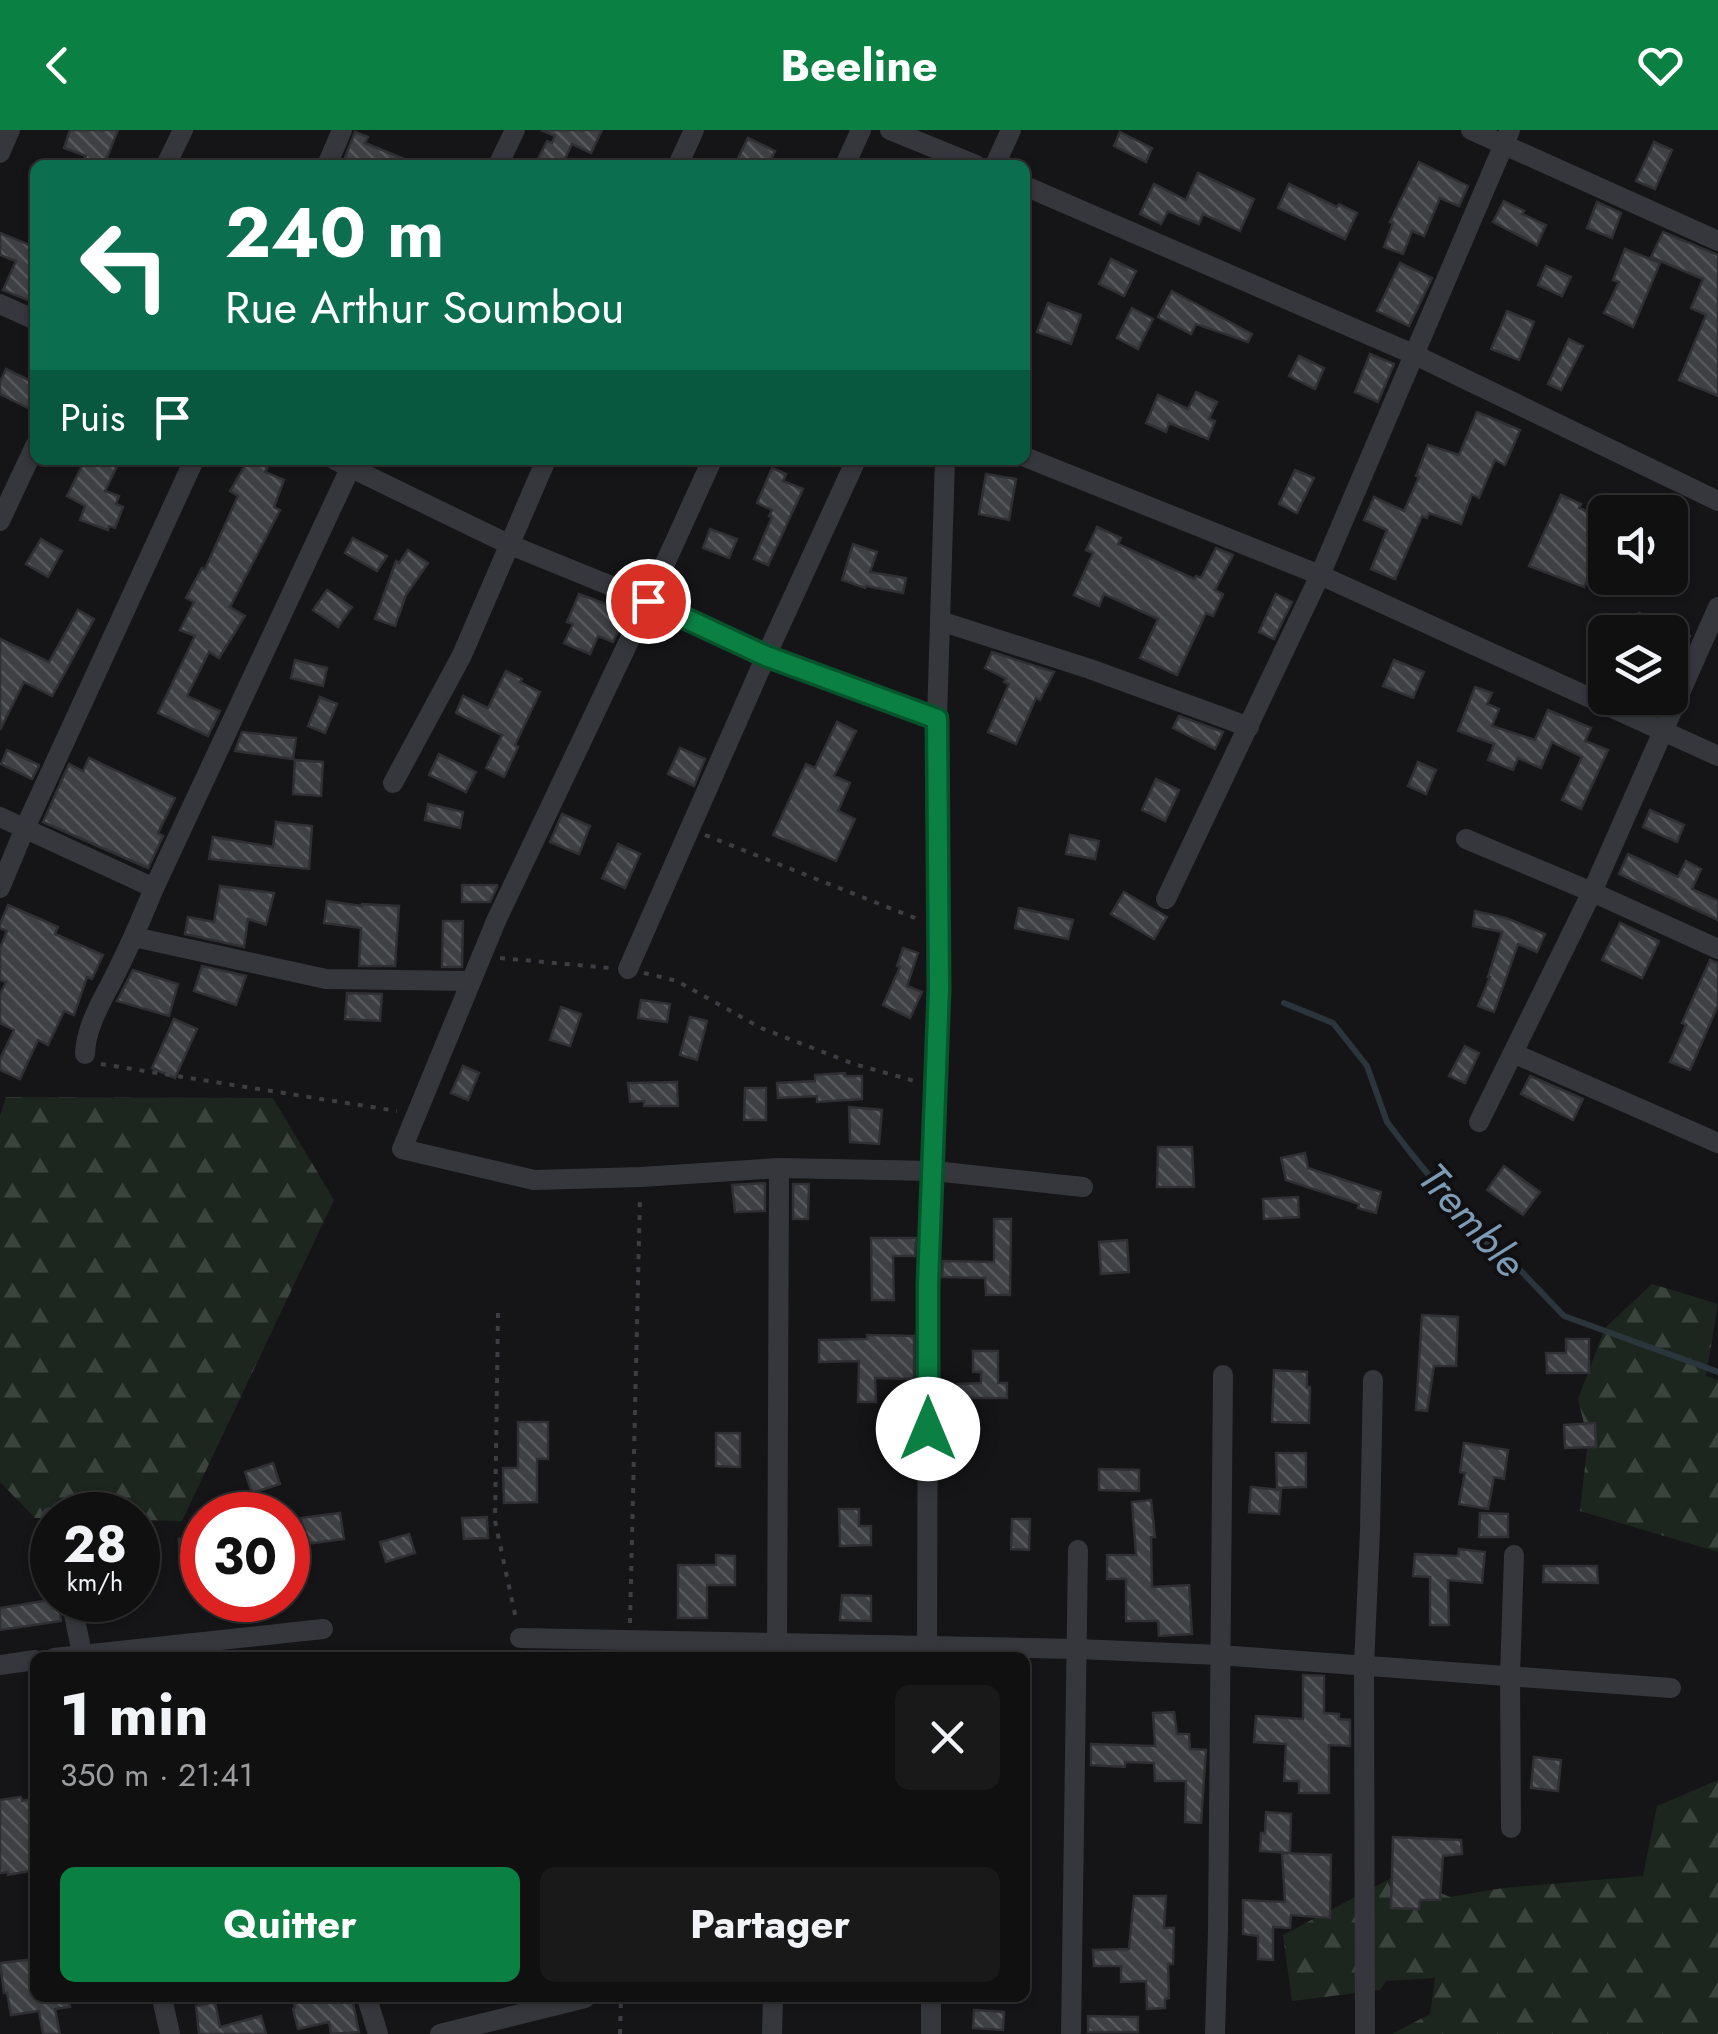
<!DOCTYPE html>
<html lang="fr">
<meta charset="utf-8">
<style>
:root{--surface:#101011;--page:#19191a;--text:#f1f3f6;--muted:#9c9d9f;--line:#303031;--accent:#0b8043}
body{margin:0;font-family:Jost,sans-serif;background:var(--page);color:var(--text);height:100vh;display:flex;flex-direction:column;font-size:38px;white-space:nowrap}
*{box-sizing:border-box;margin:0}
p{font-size:32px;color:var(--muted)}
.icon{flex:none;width:55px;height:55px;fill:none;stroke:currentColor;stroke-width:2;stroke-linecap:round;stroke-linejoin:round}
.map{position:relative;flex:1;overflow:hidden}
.sheet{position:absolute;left:30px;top:1522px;width:1000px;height:350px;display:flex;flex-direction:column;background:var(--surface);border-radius:15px;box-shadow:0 2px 8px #0004,0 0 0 2px var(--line)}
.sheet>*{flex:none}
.top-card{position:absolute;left:30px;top:30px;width:1000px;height:305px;border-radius:15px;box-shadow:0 2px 8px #0004,0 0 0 2px var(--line);background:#0b6e4f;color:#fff;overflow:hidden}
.controls{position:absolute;left:1588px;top:365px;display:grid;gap:20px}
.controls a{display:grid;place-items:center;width:100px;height:100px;border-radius:15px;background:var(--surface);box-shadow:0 2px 8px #0004,0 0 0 2px var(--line);font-size:50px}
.speed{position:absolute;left:30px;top:1362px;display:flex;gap:20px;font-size:50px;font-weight:700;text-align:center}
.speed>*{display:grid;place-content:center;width:130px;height:130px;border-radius:50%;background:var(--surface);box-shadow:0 2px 8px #0004,0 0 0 2px var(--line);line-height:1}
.speed small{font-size:25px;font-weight:400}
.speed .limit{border:15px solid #d22;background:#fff;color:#111}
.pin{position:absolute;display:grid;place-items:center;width:85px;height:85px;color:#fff;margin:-42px;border:5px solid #fff;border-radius:50%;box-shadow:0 2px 10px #0007}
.me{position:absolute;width:110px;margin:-55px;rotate:0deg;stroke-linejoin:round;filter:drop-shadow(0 0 8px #0008)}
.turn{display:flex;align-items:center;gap:35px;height:210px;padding:0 30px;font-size:45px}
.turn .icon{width:130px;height:130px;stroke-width:2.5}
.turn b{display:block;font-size:70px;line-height:85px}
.then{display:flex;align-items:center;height:95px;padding:0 30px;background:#0003;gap:20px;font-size:38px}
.round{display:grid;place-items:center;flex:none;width:105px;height:105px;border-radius:15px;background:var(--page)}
.overview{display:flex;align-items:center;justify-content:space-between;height:170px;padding:0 30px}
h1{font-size:60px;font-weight:700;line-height:75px}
.cta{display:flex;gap:20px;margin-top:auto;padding:20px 30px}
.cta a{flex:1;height:115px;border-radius:15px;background:var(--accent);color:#fff;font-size:40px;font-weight:700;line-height:115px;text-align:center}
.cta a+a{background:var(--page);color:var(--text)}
header{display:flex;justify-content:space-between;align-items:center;height:130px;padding:0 30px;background:var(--accent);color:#fff;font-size:45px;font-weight:700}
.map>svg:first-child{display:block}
.forest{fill:url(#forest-firs)}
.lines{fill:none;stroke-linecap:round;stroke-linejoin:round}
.stream{stroke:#2b353c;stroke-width:6}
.building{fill:url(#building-back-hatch);stroke:#2f2f34;stroke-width:2.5}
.path{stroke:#3c3e44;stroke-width:4;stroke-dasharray:5 8;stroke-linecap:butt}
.street{stroke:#36373d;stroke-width:20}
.route-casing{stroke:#07532c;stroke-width:25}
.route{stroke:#0b8043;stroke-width:18}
.labels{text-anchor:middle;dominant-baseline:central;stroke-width:8;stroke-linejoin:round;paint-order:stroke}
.water-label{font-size:42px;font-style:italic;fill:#7d9bb4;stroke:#101012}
</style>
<header><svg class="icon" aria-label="back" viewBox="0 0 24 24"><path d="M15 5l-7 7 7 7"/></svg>Beeline<svg class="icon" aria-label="heart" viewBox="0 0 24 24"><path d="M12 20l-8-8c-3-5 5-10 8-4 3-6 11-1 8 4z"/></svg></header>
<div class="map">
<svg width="1718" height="1904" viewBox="0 0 1718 1904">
<defs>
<pattern id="forest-firs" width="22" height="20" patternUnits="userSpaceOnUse" patternTransform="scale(2.5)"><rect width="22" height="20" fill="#1d261e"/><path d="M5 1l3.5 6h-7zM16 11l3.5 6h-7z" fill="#3b433d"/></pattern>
<pattern id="building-back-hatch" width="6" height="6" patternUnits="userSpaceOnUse" patternTransform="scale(2.5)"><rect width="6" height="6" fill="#3f4044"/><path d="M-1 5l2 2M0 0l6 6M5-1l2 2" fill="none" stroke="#58595d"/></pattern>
</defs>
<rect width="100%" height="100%" fill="#151517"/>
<!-- forest -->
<g class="forest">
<polygon points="6,967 273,968 334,1070 182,1391 138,1390 138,1385 52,1385 52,1388 35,1388 0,1352 0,986"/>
<polygon points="1652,1154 1718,1174 1706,1246 1718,1250 1718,1422 1580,1381 1588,1310 1578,1269 1605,1198"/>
<polygon points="1718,1650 1718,1904 1392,1904 1430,1884 1435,1848 1386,1851 1380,1860 1292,1871 1283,1805 1397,1745 1450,1767 1503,1758 1643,1746 1657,1676"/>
</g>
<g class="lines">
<!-- stream -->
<polyline class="stream" points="1284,873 1333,893 1367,936 1387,992 1410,1022 1477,1104 1520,1140 1564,1186 1718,1242"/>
</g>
<!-- building -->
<g class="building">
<polygon points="70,0 118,0 104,35 93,35 83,31 86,26 64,18"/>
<polygon points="541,0 602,0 591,23 572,14 562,35 535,35 547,11 552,13 555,6"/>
<polygon points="355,2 368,7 365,13 419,35 342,35"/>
<polygon points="1120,2 1152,18 1146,32 1114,16"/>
<polygon points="748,8 775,21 768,35 747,35 737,30"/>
<polygon points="1654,12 1672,20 1655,59 1636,51"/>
<polygon points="1419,32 1468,56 1459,76 1440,68 1424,106 1412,101 1403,124 1384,117 1393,93 1390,92"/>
<polygon points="1198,43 1254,69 1240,101 1203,84 1199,94 1168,81 1161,94 1140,84 1154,54 1186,70"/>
<polygon points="1289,54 1337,77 1339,74 1357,83 1345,109 1278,78"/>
<polygon points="1504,71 1524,81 1522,84 1546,95 1537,115 1493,92"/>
<polygon points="1597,72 1621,83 1612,108 1587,98"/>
<polygon points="1663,102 1718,125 1718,266 1679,250 1706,185 1691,178 1703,149 1651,127"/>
<polygon points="0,103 35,117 35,173 3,160 16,131 0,125"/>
<polygon points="1625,119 1660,133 1633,197 1604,183 1619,152 1613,150"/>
<polygon points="1111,129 1136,141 1124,166 1099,154"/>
<polygon points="1400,133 1432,148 1409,196 1377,181"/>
<polygon points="1546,136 1571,147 1562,166 1538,155"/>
<polygon points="1172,161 1252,204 1248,212 1196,194 1191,204 1158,187"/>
<polygon points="1048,173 1081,185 1071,214 1037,202"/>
<polygon points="1132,178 1153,189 1138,219 1117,208"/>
<polygon points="1507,181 1534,192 1519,230 1491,219"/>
<polygon points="1569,209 1583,216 1561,260 1548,254"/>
<polygon points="1370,224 1394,234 1378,272 1355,262"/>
<polygon points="1299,226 1324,238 1315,259 1289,246"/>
<polygon points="6,239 35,253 35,269 30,279 0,264 0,252"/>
<polygon points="1196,262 1217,272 1209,289 1215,291 1208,309 1169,293 1166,302 1146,293 1158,265 1188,279"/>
<polygon points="1477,282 1520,300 1505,335 1495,330 1479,368 1472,364 1461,394 1429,383 1427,388 1422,386 1395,449 1371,439 1387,400 1364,390 1374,367 1404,381 1419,347 1416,346 1428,315 1459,325"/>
<polygon points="85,330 120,330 105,361 119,366 116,374 123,377 115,398 109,396 108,400 80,390 85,376 67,366"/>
<polygon points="248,330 260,330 269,335 265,342 284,350 274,377 280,380 230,477 245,486 219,528 209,522 187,566 220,581 208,606 158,583 195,506 180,500 194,472 186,468 202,438 205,439 238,366 230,361"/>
<polygon points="772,338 786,344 783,351 803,359 768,435 754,429 772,387 769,386 772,380 757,373"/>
<polygon points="1295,340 1314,348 1297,383 1279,374"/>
<polygon points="986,344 1016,349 1009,390 979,384"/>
<polygon points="1561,365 1581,374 1579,378 1605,389 1605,417 1599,431 1605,433 1605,450 1590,444 1584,457 1529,436"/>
<polygon points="1097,397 1121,408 1118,414 1194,449 1196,446 1201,448 1216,418 1233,425 1215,460 1223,464 1213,486 1206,483 1177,545 1140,528 1158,489 1104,464 1099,476 1074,465 1093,423 1086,420"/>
<polygon points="710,399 737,409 729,428 703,418"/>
<polygon points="353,408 387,426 377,441 345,423"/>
<polygon points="41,409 62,421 48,447 26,434"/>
<polygon points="853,414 877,422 870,442 906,448 903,463 866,456 865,458 842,450"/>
<polygon points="408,420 428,433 406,465 395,496 375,489 396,431 399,433"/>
<polygon points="327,460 352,477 338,497 313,480"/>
<polygon points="579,464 627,482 613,512 598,506 590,524 564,513 573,494 567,492"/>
<polygon points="1276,464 1292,472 1274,509 1259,502"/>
<polygon points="78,480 94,489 52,566 24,552 0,600 0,509 49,532"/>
<polygon points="1639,483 1690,506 1679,532 1670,528 1670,502 1631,502"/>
<polygon points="992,522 1054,542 1040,570 1036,568 1016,614 988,602 1009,554 1004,552 1006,549 985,538"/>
<polygon points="295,530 327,538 323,556 291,548"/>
<polygon points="1394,530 1424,542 1413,568 1383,556"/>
<polygon points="506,541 522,549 520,552 540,562 515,615 518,617 504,647 486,638 502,605 456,583 463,566 488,578"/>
<polygon points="1475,557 1492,563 1487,574 1499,579 1492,596 1535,610 1548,580 1591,598 1585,611 1608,620 1581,679 1562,670 1582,627 1552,612 1541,638 1518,628 1513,640 1488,630 1494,614 1458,601"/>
<polygon points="320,567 337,574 325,603 308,596"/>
<polygon points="1179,586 1223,602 1215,619 1173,598"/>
<polygon points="837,592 856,601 834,646 850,653 838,681 855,689 836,731 773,705 806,634 815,638"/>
<polygon points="242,602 296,608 293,629 235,621"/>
<polygon points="680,618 705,629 694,656 668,644"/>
<polygon points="7,620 39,635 32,649 1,634"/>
<polygon points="439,624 476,642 466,662 429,645"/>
<polygon points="89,628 175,668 158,703 163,706 148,738 43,692 69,634 83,641"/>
<polygon points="295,630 323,632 321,666 293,664"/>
<polygon points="1418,632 1436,640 1426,664 1408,656"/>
<polygon points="1156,649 1179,660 1165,691 1142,680"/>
<polygon points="428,674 463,682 460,698 425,690"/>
<polygon points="1650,680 1684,695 1677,712 1643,697"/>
<polygon points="562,684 590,696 579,724 550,712"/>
<polygon points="276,692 312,696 309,739 209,729 213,707 273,717"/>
<polygon points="1070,705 1099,711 1095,729 1066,724"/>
<polygon points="618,714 640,724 625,758 602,748"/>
<polygon points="1628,724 1678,747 1686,731 1701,739 1692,759 1718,771 1718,790 1619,744"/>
<polygon points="462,755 497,755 497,757 490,772 462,772"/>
<polygon points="220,756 274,763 266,795 248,789 244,817 185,804 188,787 214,792"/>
<polygon points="1124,762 1167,787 1154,809 1111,784"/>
<polygon points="327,771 362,776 362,774 399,776 395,836 359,836 361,798 324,793"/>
<polygon points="8,775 58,797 55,804 103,825 92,849 87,847 74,885 64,881 48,915 38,910 20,949 0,940 0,929 14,900 0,893 0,864 6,852 0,850 0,818 7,801 0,798 0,794"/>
<polygon points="1019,778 1073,790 1068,809 1015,798"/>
<polygon points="1475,781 1506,788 1545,804 1537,822 1518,814 1494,882 1478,876 1490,847 1488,847 1502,802 1473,796"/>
<polygon points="443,791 463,791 462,837 442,837"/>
<polygon points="1620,793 1659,811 1642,848 1602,830"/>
<polygon points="903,818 918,823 907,856 922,862 910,888 883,875 900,837 897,836"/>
<polygon points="1710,830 1718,833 1718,875 1690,940 1670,932 1686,895 1682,893"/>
<polygon points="202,836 246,846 236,875 194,861"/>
<polygon points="133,840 178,854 169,886 117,871"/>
<polygon points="347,863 382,864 380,891 345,889"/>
<polygon points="641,870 670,874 667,892 638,888"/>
<polygon points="561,877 581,884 570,916 550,910"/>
<polygon points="690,887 707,891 697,930 680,925"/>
<polygon points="174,889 197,899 175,948 152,938"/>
<polygon points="1465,916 1479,923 1465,953 1449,946"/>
<polygon points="463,936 479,943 468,970 451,963"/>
<polygon points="845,943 845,946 862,946 862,969 817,972 817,966 778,968 777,953 815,951 815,945"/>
<polygon points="1530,946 1583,969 1573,990 1521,964"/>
<polygon points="677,952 678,976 644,976 644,971 630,972 628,953"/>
<polygon points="745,958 766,958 766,990 744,990"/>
<polygon points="849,977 882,980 879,1014 850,1012"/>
<polygon points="1158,1017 1192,1017 1194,1057 1157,1057"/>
<polygon points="1305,1023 1308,1038 1381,1062 1376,1083 1358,1078 1359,1074 1286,1050 1281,1028"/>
<polygon points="1504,1036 1540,1062 1523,1085 1487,1060"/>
<polygon points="765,1053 765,1081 735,1082 732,1055"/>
<polygon points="793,1054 809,1054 808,1089 793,1089"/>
<polygon points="1298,1067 1299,1087 1264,1089 1263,1069"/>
<polygon points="994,1089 1011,1089 1010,1165 986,1165 985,1148 942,1147 943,1131 994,1132"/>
<polygon points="871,1108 916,1108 915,1126 893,1126 894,1170 872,1170"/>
<polygon points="1127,1110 1129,1142 1101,1144 1099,1112"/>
<polygon points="1422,1185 1458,1187 1456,1236 1434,1236 1427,1281 1416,1280"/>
<polygon points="867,1205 914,1206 914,1249 875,1248 876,1272 858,1272 859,1231 819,1232 819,1210 867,1209"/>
<polygon points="1566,1209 1589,1209 1589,1243 1547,1243 1546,1223 1566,1223"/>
<polygon points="973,1221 998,1221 998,1253 1007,1253 1007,1268 958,1268 957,1254 981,1253 981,1242 973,1242"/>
<polygon points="1274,1240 1307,1242 1307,1257 1310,1257 1309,1293 1272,1292"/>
<polygon points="518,1292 548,1292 548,1329 537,1329 537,1372 504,1373 503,1338 518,1338"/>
<polygon points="1595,1293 1596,1317 1565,1318 1564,1295"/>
<polygon points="716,1303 740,1303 740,1337 716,1336"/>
<polygon points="1464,1313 1508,1320 1504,1349 1494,1347 1488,1379 1459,1374 1465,1343 1460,1342"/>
<polygon points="1276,1323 1306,1323 1306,1357 1277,1358"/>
<polygon points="273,1333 280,1354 252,1363 245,1342"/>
<polygon points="1099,1339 1139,1340 1139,1361 1099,1360"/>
<polygon points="1251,1357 1281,1360 1279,1384 1249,1382"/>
<polygon points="1151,1370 1155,1407 1151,1407 1152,1457 1189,1455 1192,1504 1159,1506 1158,1491 1126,1491 1126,1449 1107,1449 1107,1425 1136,1425 1132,1372"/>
<polygon points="839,1379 859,1379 859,1396 871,1396 871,1415 840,1416"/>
<polygon points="340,1383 344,1409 305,1414 301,1388"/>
<polygon points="1480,1383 1508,1384 1508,1407 1479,1407"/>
<polygon points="487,1387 488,1408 464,1409 462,1388"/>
<polygon points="1012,1389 1030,1389 1029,1420 1011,1419"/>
<polygon points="409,1404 415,1423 386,1432 380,1412"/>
<polygon points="197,1408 199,1438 180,1439 179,1409"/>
<polygon points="1459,1419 1485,1422 1482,1453 1448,1450 1449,1495 1430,1495 1430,1447 1413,1446 1415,1424 1458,1426"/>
<polygon points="716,1425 735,1426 735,1455 707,1455 707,1488 678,1488 678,1435 716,1435"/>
<polygon points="1544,1436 1597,1436 1598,1453 1543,1452"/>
<polygon points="842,1465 871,1466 871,1491 840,1490"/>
<polygon points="50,1470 58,1470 61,1491 0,1500 0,1478"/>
<polygon points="1303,1545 1324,1546 1324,1583 1339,1584 1339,1589 1350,1590 1350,1616 1329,1615 1329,1663 1299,1663 1299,1651 1284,1651 1286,1614 1254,1612 1256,1586 1303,1589"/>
<polygon points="1174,1582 1177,1604 1189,1604 1190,1619 1206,1620 1201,1693 1185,1692 1186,1651 1155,1651 1154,1633 1125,1632 1125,1637 1091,1635 1091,1614 1155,1616 1153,1583"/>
<polygon points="1534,1627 1561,1630 1558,1661 1531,1658"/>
<polygon points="21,1667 22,1671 31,1669 35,1689 35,1740 8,1745 8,1742 0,1743 0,1670"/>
<polygon points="1266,1682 1291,1684 1290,1723 1260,1721 1261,1703 1265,1703"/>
<polygon points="1393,1707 1461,1710 1462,1724 1443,1726 1440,1770 1420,1770 1419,1779 1391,1778"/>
<polygon points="1282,1723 1331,1725 1330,1788 1291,1785 1290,1798 1273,1797 1273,1830 1258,1829 1258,1806 1243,1804 1243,1770 1285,1772"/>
<polygon points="1134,1766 1166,1766 1164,1798 1174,1798 1173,1834 1168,1834 1169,1868 1165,1869 1165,1878 1147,1879 1146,1851 1121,1852 1121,1836 1094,1836 1093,1820 1129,1819"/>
<polygon points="35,1829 35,1868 69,1868 70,1877 55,1879 60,1904 43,1904 39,1881 11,1885 7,1863 4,1863 0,1833"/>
<polygon points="293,1868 352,1868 359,1902 331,1904 329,1892 298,1899 293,1879 295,1878"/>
<polygon points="215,1872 220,1897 261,1886 266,1904 199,1904 196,1876"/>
<polygon points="974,1880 1004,1882 1003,1900 973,1898"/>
<polygon points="1088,1886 1138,1887 1138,1902 1088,1902"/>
</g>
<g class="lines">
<!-- path -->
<g class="path">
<polyline points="705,705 920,790"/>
<polyline points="500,828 610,838"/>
<polyline points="644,843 677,851 761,898 854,934 918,952"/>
<polyline points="101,934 397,981"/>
<polyline points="498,1183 495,1391 516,1489"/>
<polyline points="630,1493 640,1067"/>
<polyline points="620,1904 621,1868"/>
</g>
<!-- street -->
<g class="street">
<polyline points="890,0 976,35"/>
<polyline points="1471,0 1718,111"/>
<polyline points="0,23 10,0"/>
<polyline points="166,35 183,0"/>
<polyline points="327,35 342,0"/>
<polyline points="498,35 515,0"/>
<polyline points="678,35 694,0"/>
<polyline points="845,35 861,0"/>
<polyline points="995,35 1011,0"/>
<polyline points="1025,56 1413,224 1718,371"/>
<polyline points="0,174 35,190"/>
<polyline points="1025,327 1320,445 1718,626"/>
<polyline points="335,330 508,414 648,471 766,526 937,589"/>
<polyline points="712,330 648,471 496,791 402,1019 534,1050 641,1047 779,1038 934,1041 1083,1057"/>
<polyline points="0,391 35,316"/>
<polyline points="940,491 1090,539 1249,597"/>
<polyline points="393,653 462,525 546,330"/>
<polyline points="0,687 154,758"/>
<polyline points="1466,709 1592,762 1718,819"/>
<polyline points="0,758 25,698 194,330"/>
<polyline points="1166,769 1320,445 1510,0"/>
<polyline points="134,807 326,849 471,851"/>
<polyline points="628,839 766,526 856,330"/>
<polyline points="1513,923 1718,1013"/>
<path d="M 85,924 C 86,893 106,865 119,837 C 132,811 143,785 154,758 L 354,330"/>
<polyline points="1479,992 1592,762 1718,477"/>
<polyline points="51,1387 52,1392"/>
<polyline points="71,1470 83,1528"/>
<polyline points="520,1508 1078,1519 1219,1525 1671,1558"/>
<polyline points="54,1528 323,1499"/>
<polyline points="777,1528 779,1038"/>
<polyline points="927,1528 928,1154 939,859 937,589 945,330"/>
<polyline points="0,1535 35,1530"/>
<polyline points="1511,1698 1510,1546 1514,1425"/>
<polyline points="162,1868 170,1904"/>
<polyline points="367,1868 378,1904"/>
<polyline points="931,1868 931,1904"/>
<polyline points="440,1904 585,1868"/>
<polyline points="772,1904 773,1868"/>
<polyline points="1071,1904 1078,1420"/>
<polyline points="1215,1904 1218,1800 1223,1245"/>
<polyline points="1365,1904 1364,1536 1370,1400 1373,1250"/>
</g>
</g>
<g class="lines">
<!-- route casing -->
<g class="route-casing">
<polyline id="route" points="648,471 766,526 937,589 939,859 928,1154 928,1299"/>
</g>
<!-- route -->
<use href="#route" class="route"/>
</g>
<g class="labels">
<!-- water labels -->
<g class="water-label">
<text transform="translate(1472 1090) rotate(48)">Tremble</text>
</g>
</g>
</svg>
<div class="controls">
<a><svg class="icon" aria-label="sound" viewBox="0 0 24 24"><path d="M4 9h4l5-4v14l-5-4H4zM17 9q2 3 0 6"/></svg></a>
<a><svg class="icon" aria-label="layers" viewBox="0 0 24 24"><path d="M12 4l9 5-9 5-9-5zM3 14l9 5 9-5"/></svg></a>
</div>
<div class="speed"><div>28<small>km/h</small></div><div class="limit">30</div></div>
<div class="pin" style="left:648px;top:471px;background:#d93025"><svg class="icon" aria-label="arrive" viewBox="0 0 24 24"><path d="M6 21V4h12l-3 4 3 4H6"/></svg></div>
<svg class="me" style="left:928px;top:1299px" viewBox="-20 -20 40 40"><circle r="19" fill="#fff"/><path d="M0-13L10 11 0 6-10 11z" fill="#0b8043"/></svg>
<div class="top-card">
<div class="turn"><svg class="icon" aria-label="left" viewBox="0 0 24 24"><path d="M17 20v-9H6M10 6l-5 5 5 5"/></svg><div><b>240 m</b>Rue Arthur Soumbou</div></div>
<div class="then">Puis<svg class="icon" aria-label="arrive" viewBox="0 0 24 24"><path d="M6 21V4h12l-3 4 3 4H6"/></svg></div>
</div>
<section class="sheet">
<div class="overview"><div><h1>1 min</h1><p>350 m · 21:41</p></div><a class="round"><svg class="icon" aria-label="close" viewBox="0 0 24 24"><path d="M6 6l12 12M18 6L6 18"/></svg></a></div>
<div class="cta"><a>Quitter</a><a>Partager</a></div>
</section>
</div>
